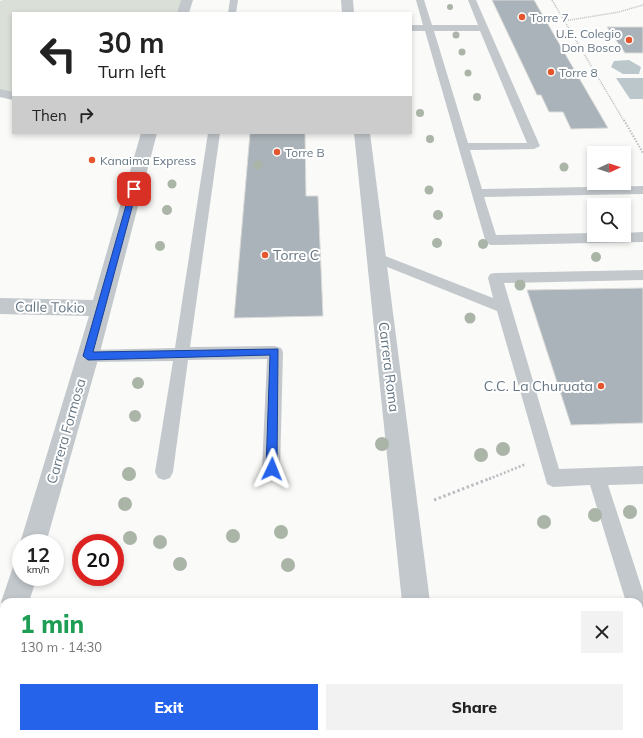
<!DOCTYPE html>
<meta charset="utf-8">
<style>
:root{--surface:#fff;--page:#f2f2f2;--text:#222;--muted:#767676;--accent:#2563eb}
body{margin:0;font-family:Mulish,sans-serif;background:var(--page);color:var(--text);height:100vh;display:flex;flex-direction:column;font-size:15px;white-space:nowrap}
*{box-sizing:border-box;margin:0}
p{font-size:13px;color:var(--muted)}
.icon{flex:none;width:22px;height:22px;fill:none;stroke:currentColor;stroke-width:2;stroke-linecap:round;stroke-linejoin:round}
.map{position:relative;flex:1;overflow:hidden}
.drawer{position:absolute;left:0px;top:598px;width:643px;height:140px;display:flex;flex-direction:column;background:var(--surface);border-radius:12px 12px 0 0;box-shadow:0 2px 6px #0003}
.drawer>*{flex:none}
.guide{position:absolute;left:12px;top:12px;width:400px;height:122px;border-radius:0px;box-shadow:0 2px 6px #0003;background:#fff;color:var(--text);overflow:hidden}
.needle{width:26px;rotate:86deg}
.fabs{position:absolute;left:587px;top:146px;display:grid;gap:8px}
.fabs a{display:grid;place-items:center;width:44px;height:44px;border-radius:0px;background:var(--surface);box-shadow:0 2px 6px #0003;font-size:20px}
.speed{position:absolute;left:12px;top:534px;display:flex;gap:8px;font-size:20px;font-weight:700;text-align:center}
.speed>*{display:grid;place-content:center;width:52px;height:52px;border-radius:50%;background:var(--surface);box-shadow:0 2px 6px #0003;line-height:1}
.speed small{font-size:10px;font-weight:400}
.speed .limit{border:6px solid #d22;background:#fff;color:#111}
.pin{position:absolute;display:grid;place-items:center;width:34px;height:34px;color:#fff;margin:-17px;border-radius:8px;box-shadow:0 2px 6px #0006}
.me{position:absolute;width:44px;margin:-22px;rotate:2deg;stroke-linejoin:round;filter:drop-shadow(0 0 3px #0008)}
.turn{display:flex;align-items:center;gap:14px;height:84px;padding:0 20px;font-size:18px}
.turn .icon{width:52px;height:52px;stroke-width:2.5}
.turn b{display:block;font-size:28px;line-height:34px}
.then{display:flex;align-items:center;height:38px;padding:0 20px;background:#0003;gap:8px;font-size:15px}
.round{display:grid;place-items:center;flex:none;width:42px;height:42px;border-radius:0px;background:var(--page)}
.head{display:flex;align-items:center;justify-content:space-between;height:68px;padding:0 20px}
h1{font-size:24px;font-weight:800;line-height:30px;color:#1e9e55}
.primary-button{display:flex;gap:8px;margin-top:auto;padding:8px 20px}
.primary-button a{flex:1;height:46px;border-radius:0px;background:var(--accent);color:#fff;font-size:16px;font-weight:800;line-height:46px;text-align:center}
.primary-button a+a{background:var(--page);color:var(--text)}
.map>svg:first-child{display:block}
.green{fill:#dadfd7}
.water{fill:#bbc7cb}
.building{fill:#aab3b9;stroke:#dcdcda}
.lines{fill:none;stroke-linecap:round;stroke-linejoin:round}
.path-far3{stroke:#bbbfc2;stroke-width:1.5;stroke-dasharray:1 1;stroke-linecap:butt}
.path-far2{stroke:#bbbfc2;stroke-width:2;stroke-dasharray:1.5 1.5;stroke-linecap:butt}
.path-far1{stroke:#bbbfc2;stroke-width:2.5;stroke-dasharray:2 2;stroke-linecap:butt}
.path{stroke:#bbbfc2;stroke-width:3;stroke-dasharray:2.5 2.5;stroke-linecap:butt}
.service{fill:#c3c8cc;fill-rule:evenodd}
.minor{fill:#c3c8cc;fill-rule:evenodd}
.tertiary{fill:#c3c8cc;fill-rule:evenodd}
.tree{fill:#aab4a7}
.route{fill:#2563eb;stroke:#184099}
.poi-dot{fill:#e4572e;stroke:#fff;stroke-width:1.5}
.labels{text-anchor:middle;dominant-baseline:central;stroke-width:4;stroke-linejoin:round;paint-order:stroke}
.far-poi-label{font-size:12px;fill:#657683;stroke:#fff;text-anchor:start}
.poi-label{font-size:14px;fill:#657683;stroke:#fff;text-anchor:start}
.street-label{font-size:14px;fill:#657683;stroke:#fff}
</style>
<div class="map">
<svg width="643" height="738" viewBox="0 0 643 738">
<rect width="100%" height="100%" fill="#fafaf8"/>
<!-- green -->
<polygon class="green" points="3,0 184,0 180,13 13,13 13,94 0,90 0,1"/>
<!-- water -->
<g class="water">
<polygon points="629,60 641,67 639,74 623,74 611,67 614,61"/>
<polygon points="616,78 643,78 643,99 630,99"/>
</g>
<!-- building -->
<g class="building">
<polygon points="492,0 534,0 608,128 571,129 563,112 549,112 541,95 537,95"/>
<polygon points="607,27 643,27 643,53 625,53"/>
<polygon points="250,133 305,133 306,196 318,196 323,316 234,318"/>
<polygon points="643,288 643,423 571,425 527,290"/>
</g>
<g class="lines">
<!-- path-far3 -->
<g class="path-far3">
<polyline points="552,0 624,121"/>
<polyline points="564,21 619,12 643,5"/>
</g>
<!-- path-far2 -->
<polyline class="path-far2" points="624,120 643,153"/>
<!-- path-far1 -->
<polyline class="path-far1" points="489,479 526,464"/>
<!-- path -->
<polyline class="path" points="434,500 491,478"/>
<!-- service -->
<g class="service">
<polygon points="230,0 238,0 236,13 228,13"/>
<path d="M 416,0 L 424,0 L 432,25 L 478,25 L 468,0 L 476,0 L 540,146 L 534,149 L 470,150 L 482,189 L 643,186 L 643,194 L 484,197 L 496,235 L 594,233 L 594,235 L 624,235 L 624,233 L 643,232 L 643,242 L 491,245 L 486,243 L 425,31 L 411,31 L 411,25 L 423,25 ZM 434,31 L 480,31 L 527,143 L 468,143 Z"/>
<polygon points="208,133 220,133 190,347 275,346 281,348 283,352 280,469 277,475 271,477 265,475 262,469 267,359 188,360 173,472 170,478 164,480 158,478 155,472 173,361 88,362 82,361 80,356 82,351 88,350 175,348"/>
<polygon points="375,252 493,298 488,278 490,274 495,273 643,270 643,280 504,283 559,469 643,466 643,484 608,485 643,592 643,635 639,633 639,602 626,602 590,485 553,487 547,484 497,311 370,260 368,257 370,254"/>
<polygon points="639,718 643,718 643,738 631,738 629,734 639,734"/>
<polygon points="583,734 607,734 608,738 584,738"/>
</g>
<!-- minor -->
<g class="minor">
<polygon points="181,0 193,0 189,13 177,13"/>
<polygon points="0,89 13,92 13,100 0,97"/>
<polygon points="141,133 157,133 99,356 46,543 21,543 21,546 20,543 89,316 0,314 0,298 93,300"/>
<polygon points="21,564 21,577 37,577 29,602 4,602 4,610 1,602 13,567"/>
<rect x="639" y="620" width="4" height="30"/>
<rect x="0" y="625" width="4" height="30"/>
</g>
<!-- tertiary -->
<g class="tertiary">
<polygon points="341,0 353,0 354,13 342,13"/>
<polygon points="354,133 370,133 430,602 402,602"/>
<rect x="415" y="734" width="32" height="4"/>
</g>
</g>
<!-- trees -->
<g class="tree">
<circle cx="450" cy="7" r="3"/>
<circle cx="456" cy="35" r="3.5"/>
<circle cx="462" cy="52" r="3.5"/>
<circle cx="468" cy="73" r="3.5"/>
<circle cx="477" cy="97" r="4"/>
<circle cx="420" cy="113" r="4"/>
<circle cx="430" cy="139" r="4"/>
<circle cx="258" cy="165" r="4.5"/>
<circle cx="564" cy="167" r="4.5"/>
<circle cx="172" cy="184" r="4.5"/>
<circle cx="429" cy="190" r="4.5"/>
<circle cx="167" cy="210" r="5"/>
<circle cx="438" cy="215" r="5"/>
<circle cx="437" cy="243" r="5"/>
<circle cx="483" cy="244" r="5"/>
<circle cx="160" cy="246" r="5"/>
<circle cx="596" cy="257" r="5"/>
<circle cx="520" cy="285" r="5.5"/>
<circle cx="470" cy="318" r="5.5"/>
<circle cx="138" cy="383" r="6"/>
<circle cx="135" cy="416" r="6"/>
<circle cx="382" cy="444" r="7"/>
<circle cx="503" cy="449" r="7"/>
<circle cx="481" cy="455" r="7"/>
<circle cx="129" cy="474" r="7"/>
<circle cx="125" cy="504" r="7"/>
<circle cx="630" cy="512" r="7"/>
<circle cx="595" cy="515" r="7"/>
<circle cx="544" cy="522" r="7"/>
<circle cx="281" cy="532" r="7"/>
<circle cx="233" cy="536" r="7"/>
<circle cx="130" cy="538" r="7"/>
<circle cx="160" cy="542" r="7"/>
<circle cx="180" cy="564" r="7"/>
<circle cx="288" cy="565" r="7"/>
</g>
<!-- route -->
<polygon class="route" points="131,188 137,189 93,352 278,349 277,469 275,472 272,474 268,472 266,469 270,355 88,360 83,356"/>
<!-- markers -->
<g class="poi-dot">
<circle cx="522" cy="17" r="4"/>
<circle cx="629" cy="40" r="4"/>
<circle cx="551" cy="72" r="4"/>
<circle cx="277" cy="152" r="4"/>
<circle cx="92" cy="160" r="4"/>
<circle cx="265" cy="255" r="4"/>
<circle cx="601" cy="386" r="4"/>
</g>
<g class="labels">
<!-- far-poi labels -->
<g class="far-poi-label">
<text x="530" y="17">Torre 7</text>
<text x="621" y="33" text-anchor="end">U.E. Colegio<tspan x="621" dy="14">Don Bosco</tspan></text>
<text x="559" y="72">Torre 8</text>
<text x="285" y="152">Torre B</text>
<text x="100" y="160">Kanaima Express</text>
</g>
<!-- poi labels -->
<g class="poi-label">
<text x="273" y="255">Torre C</text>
<text x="593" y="386" text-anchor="end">C.C. La Churuata</text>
</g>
<!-- street labels -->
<g class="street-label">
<text transform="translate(50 307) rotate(1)">Calle Tokio</text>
<text transform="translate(389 367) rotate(83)">Carrera Roma</text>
<text transform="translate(66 431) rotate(-74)">Carrera Formosa</text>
</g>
</g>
</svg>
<div class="fabs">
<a><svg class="needle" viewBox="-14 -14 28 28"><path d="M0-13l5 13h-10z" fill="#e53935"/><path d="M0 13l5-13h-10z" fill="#767676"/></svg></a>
<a><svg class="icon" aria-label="search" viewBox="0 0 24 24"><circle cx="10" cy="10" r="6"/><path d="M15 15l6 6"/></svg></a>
</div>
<div class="speed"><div>12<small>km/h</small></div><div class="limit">20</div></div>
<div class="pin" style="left:134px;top:189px;background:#d93025"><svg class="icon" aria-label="arrive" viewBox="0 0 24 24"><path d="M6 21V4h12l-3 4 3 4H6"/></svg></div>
<svg class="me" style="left:272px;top:469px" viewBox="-20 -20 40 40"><path d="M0-17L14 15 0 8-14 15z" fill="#2563eb" stroke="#fff" stroke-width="4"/></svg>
<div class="guide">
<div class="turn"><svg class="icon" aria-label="left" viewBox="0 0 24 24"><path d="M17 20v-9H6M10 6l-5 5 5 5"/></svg><div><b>30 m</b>Turn left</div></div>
<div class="then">Then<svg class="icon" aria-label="right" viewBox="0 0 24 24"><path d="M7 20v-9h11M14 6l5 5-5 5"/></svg></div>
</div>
<section class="drawer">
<div class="head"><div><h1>1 min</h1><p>130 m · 14:30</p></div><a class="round"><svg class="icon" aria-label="close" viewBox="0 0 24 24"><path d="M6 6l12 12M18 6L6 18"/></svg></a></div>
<div class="primary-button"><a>Exit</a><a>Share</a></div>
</section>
</div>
